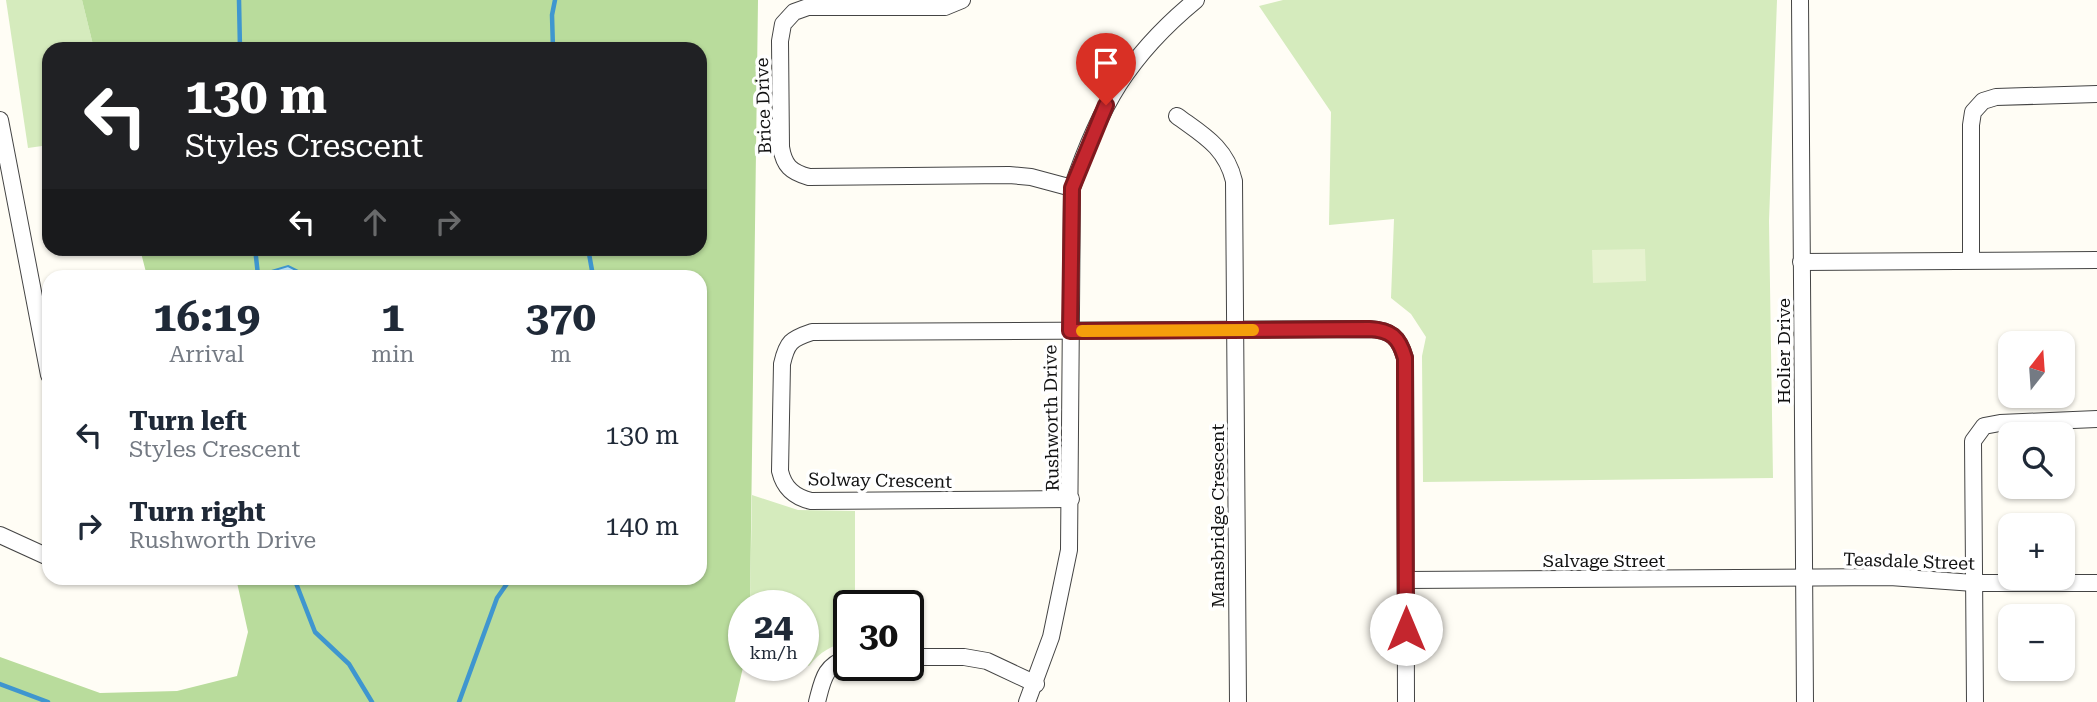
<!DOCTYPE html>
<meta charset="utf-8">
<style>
:root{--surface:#fff;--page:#f2f2f3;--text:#1f2937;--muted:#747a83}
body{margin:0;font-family:"Roboto Serif",serif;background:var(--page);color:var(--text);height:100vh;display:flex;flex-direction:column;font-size:26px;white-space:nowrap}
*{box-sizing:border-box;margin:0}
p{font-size:23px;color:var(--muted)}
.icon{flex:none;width:38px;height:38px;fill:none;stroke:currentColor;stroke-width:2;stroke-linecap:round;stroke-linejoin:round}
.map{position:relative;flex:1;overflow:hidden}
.sheet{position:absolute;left:42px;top:270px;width:665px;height:315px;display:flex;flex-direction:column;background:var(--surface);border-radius:21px;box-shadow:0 2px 5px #0004}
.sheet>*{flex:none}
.hud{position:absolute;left:42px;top:42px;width:665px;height:214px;border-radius:21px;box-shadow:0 2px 5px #0004;background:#202124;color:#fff;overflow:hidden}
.needle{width:46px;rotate:17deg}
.controls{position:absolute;left:1998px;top:331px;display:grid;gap:14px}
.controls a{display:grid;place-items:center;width:77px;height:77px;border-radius:14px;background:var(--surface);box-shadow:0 2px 5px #0004;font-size:35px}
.speed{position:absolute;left:728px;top:590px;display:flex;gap:14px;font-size:35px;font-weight:700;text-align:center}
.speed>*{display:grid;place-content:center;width:91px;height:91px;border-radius:50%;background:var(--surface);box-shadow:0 2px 5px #0004;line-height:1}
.speed small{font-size:18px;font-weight:400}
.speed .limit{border:4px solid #111;border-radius:10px;background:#fff;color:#111}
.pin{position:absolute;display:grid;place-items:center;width:60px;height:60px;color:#fff;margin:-72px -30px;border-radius:50% 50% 50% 0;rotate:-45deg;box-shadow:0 0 7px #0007}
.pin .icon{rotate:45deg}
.me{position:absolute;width:77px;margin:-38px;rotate:0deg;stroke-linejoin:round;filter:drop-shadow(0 0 5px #0008)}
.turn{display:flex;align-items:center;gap:24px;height:147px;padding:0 28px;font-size:32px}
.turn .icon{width:91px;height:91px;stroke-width:2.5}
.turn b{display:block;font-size:49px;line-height:60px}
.lanes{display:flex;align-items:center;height:66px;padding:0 28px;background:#0003;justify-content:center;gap:35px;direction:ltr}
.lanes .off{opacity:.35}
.eta{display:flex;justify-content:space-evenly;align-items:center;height:119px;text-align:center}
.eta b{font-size:42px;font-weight:700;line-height:49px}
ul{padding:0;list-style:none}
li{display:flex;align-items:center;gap:21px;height:91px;padding:0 28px}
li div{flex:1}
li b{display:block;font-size:26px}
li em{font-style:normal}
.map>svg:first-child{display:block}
.green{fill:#d5ebbd}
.forest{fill:#b9dc9c}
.pitch{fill:#e6f2cf}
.water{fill:#b9e0f7;stroke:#3f96cf;stroke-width:2}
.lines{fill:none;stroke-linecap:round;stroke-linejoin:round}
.stream{stroke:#3f96cf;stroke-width:4.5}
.minor-casing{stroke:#444;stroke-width:18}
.minor{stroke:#fff;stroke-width:16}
.route-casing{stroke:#7f191e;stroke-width:18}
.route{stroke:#c4262e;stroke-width:12}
.slow{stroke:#f59e0b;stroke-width:12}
.labels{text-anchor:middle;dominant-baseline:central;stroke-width:7;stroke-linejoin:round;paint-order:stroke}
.street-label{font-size:18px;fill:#111;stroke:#fff}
</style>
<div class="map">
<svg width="2097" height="702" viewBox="0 0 2097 702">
<rect width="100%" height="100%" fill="#fffdf5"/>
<!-- green -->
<g class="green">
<polygon points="6,0 82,0 94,49 49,49 49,145 28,148"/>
<polygon points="1283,0 1777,0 1769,221 1773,478 1423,482 1422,356 1426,337 1411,314 1391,298 1394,219 1329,225 1331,112 1259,6"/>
<path d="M 752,495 L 798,510 L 855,511 L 855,605 L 849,606 L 849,642 C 831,645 820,652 809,666 L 803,663 L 803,606 L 750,606 Z"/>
</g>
<!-- forest -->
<polygon class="forest" points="82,0 758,0 750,605 744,606 744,663 735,702 0,702 0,657 100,693 177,691 237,676 248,632 236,578 700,578 700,276 308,276 288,266 258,276 147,276 140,249 700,248 700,49 94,49"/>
<!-- pitch -->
<polygon class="pitch" points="1645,249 1646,281 1593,283 1592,250"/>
<!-- water -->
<polygon class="water" points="288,266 308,276 258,276 258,275"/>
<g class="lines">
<!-- stream -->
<g class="stream">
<polyline points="239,0 240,49"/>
<polyline points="553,49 552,15 555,0"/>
<polyline points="255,248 258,275"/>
<polyline points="588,248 593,276"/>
<polyline points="294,578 315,632 349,664 372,702"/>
<polyline points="0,684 48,702"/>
<polyline points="459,702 497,598 511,578"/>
</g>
<!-- minor casing -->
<g class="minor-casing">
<g id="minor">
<path d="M 962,0 L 945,7 L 808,7 L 794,12 L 783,24 L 780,41 L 781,147 C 784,166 791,172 809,177 L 1009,175 L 1031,177 L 1072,188"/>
<polyline points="1800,0 1805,702"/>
<path d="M 1177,116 C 1203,135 1226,147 1234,181 L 1238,702"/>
<polyline points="0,120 49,375"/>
<polyline points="1971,260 1971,125 1973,112 1983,101 1996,97 2097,94"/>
<polyline points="1801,262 2097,260"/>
<path d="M 1071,499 L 811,501 C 794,497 784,488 780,471 L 782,364 C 787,342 791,339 812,332 L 1369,329 C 1391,330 1399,337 1405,358 L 1406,702"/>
<polyline points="0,535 46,556 49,555"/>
<polyline points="1406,580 1890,577 1974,583 2097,583"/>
<polyline points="908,657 964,657 987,661 1036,684"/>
<path d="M 817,702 C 823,679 824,666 849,657"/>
<path d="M 1027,702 L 1051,637 L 1069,550 L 1072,188 C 1100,106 1128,56 1196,0"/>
<polyline points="1975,702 1973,441 1984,426 2000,423 2097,419"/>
</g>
</g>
<!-- minor -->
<use href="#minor" class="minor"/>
</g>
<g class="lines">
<!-- route casing -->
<g class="route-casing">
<path id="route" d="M 1106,105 L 1072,188 L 1070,331 L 1369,329 C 1391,330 1399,337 1405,358 L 1406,629"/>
</g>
<!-- route -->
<use href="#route" class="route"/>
<!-- slow -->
<polyline class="slow" points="1082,331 1253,330"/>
</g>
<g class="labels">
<!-- street labels -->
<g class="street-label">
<text transform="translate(763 106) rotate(-92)">Brice Drive</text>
<text transform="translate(1783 351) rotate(-90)">Holier Drive</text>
<text transform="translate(1051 418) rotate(-91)">Rushworth Drive</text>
<text transform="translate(880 480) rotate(1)">Solway Crescent</text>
<text transform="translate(1217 516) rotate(-90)">Mansbridge Crescent</text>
<text x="1604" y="560">Salvage Street</text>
<text transform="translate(1909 561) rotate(2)">Teasdale Street</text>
</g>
</g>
</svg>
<div class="controls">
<a><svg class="needle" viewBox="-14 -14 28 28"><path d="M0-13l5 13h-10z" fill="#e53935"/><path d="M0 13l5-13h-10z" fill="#747a83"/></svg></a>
<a><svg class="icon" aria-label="search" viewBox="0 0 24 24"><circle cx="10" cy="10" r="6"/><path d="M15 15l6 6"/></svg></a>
<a>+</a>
<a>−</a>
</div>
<div class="speed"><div>24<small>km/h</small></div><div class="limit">30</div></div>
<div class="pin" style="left:1106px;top:105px;background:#d93025"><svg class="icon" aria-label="arrive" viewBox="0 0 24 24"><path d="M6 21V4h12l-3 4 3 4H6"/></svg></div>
<svg class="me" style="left:1406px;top:629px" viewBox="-20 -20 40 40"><circle r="19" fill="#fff"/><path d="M0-13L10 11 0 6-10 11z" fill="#c4262e"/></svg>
<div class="hud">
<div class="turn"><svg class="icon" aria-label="left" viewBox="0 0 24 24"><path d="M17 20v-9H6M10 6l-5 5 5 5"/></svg><div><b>130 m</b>Styles Crescent</div></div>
<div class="lanes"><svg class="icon" aria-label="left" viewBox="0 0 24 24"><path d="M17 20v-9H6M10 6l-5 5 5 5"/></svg><svg class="icon off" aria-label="ahead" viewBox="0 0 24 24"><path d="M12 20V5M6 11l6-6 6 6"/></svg><svg class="icon off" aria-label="right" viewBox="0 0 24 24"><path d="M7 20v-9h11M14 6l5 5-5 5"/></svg></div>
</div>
<section class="sheet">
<div class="eta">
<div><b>16:19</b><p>Arrival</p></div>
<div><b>1</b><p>min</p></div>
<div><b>370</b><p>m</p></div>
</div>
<ul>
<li><svg class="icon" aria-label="left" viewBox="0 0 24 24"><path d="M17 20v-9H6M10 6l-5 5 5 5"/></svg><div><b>Turn left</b><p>Styles Crescent</p></div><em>130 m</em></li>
<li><svg class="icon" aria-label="right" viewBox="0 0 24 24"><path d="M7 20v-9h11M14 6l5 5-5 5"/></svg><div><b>Turn right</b><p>Rushworth Drive</p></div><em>140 m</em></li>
</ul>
</section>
</div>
